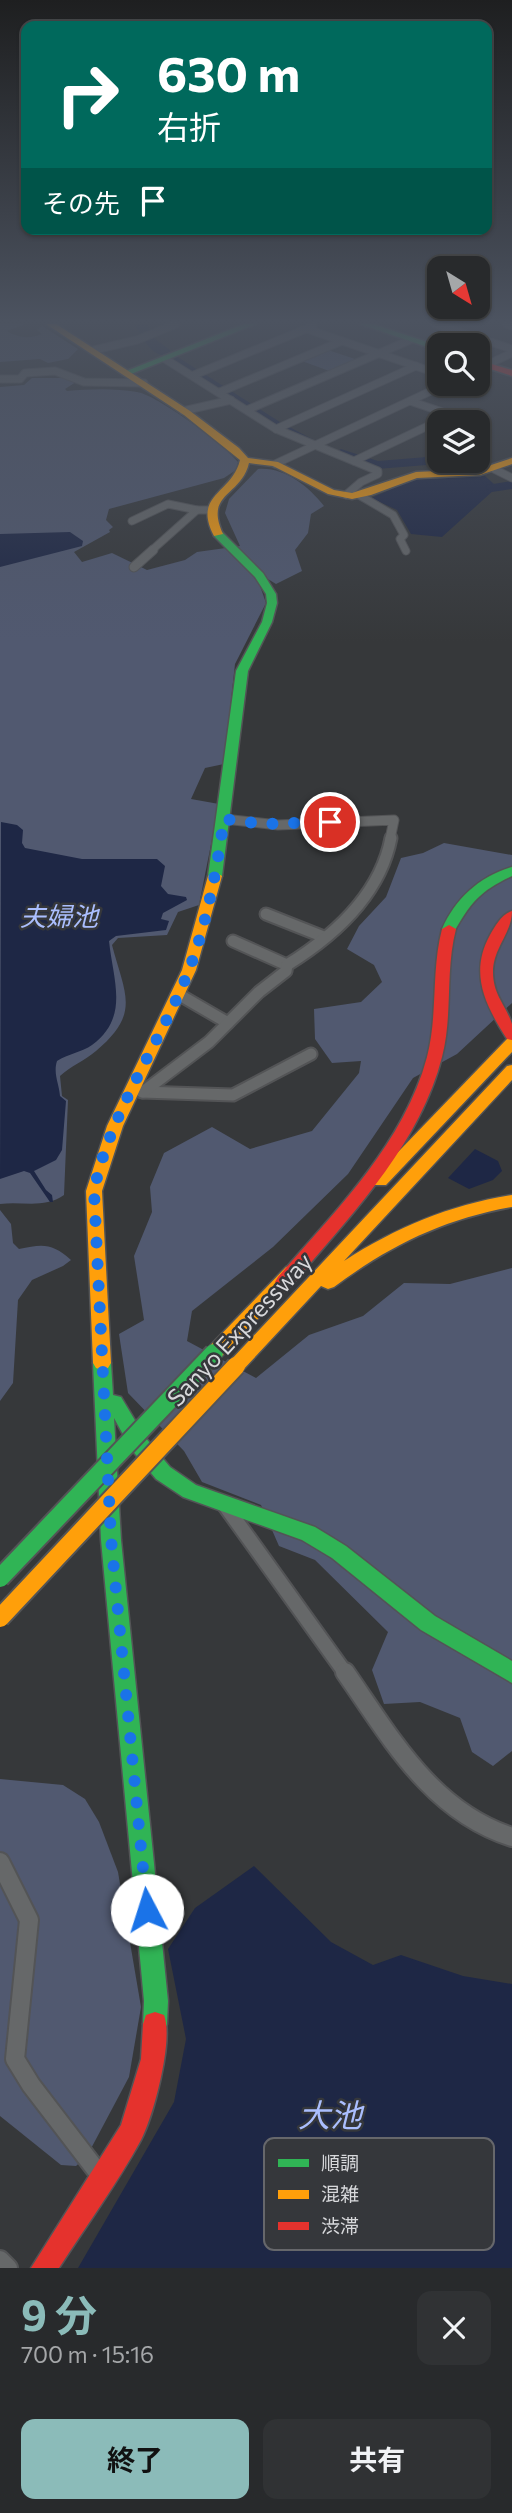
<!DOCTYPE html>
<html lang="ja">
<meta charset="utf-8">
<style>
:root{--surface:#282a2c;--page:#303234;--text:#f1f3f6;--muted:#a5a7a9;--line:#444648;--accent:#8bbbb9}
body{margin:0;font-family:Commissioner,"Noto Sans JP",sans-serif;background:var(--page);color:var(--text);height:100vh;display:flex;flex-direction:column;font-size:26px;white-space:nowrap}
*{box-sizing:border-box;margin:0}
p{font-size:23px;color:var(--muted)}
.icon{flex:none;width:38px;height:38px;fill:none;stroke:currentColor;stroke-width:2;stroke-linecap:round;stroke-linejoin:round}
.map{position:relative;height:2268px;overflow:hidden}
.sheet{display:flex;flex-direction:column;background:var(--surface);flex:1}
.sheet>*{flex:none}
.top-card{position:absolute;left:21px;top:21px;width:471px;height:214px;border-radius:14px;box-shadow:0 2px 5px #0004,0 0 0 2px var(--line);background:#00695c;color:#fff;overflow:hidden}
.needle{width:46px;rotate:143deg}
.buttons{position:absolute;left:427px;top:256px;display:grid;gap:14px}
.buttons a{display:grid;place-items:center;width:63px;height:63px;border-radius:14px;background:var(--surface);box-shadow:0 2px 5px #0004,0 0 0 2px var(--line);font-size:35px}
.pin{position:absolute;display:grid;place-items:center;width:60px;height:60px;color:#fff;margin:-30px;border:4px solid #fff;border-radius:50%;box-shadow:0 2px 7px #0007}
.me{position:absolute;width:77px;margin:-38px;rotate:355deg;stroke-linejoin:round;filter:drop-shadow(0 0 5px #0008)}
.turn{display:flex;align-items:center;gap:24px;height:147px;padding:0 21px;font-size:32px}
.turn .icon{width:91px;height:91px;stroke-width:2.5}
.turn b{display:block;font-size:49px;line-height:60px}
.then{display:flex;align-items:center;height:66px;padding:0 21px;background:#0003;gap:14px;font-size:26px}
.round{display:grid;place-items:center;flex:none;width:74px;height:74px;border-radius:14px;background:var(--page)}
.head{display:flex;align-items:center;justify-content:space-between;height:119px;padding:0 21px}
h1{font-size:42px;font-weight:700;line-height:52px;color:var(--accent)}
.button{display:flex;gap:14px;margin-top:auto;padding:14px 21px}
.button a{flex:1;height:80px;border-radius:14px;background:var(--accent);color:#111;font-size:28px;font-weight:700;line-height:80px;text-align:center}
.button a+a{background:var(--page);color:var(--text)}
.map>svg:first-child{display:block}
.green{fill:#515970}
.water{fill:#1e2745}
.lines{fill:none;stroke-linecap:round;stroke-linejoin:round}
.river{fill:#1e2745;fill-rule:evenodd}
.street-far4-casing{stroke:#535456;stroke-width:9}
.street-far3-casing{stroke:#535456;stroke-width:11}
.street-far2-casing{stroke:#535456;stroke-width:15}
.street-far1-casing{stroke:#535456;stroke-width:18}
.street-casing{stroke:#535456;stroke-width:22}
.fast-casing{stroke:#535456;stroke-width:3}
.slow-casing{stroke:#535456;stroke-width:3}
.jam-casing{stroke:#535456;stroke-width:3}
.street-far4{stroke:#666869;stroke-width:7}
.street-far3{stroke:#666869;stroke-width:9}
.street-far2{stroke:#666869;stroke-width:11}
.street-far1{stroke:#666869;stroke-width:14}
.street{stroke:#666869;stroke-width:18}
.fast{fill:#30b455;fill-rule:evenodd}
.slow{fill:#ff9f0a;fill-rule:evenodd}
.jam{fill:#e5322d;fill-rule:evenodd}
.fast-bridge-casing{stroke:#535456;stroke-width:22;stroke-linecap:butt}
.slow-bridge-casing{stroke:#535456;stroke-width:22;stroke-linecap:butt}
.fast-bridge{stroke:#30b455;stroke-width:18}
.slow-bridge{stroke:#ff9f0a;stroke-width:18}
.route{stroke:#1a73e8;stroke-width:12;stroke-dasharray:0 21.6}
.labels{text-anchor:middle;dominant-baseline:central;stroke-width:5;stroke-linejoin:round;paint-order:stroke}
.street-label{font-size:24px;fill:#d7d8db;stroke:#35373b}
.water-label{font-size:26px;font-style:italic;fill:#aabefe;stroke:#35373b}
.near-water-label{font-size:32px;font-style:italic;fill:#aabefe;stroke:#35373b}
.key{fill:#35373b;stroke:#66676b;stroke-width:2}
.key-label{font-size:19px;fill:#d7d8db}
</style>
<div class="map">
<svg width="512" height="2268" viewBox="0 0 512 2268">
<rect width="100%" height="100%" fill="#36383a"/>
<!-- green -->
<g class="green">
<path d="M 0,324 L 25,324 L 7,331 C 18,338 30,339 42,334 L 37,330 L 42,326 L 78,349 L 68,359 L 48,363 L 40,359 L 0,362 Z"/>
<polygon points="328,350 358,360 332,372 302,361"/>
<path d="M 32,378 L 67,378 L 76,382 L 65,389 L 67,391 C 89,389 115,388 137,392 C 157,395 225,445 238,462 L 236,470 L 224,478 L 109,509 L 106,520 L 113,527 L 109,530 L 110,532 L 74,552 L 82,562 L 112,553 L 147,570 L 185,560 L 197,552 L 240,546 L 225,513 L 229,499 L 258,469 C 285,467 308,486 324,506 L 311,514 L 308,533 L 295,550 L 302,571 L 276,584 L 263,576 L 259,583 L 266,603 L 235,664 L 224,764 L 205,768 L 191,799 L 219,804 L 199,905 L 178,912 L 167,935 L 118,938 L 112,945 C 125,995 141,1013 96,1051 C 84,1061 71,1066 60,1076 L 62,1096 L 68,1100 L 64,1195 C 44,1209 23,1201 0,1204 L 0,387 L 24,385 Z"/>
<polygon points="444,843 512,855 512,1003 457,1054 413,1078 348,1174 273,1247 192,1311 187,1341 256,1378 309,1335 363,1316 404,1283 450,1284 512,1268 512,1751 493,1766 472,1752 460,1718 420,1702 384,1704 372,1670 388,1632 315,1560 279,1546 261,1505 202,1482 184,1451 128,1393 119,1334 144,1320 134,1256 152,1212 150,1187 164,1153 212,1127 250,1149 312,1131 359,1073 361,1061 332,1063 315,1039 314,1009 361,1002 382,982 374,965 347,949 359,926 386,897 401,858 423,853"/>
<path d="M 0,1210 L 11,1224 L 13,1243 L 19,1249 C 43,1244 52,1243 71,1260 L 63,1266 L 32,1280 L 18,1300 L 13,1383 L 0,1401 Z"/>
<polygon points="0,1779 63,1785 85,1799 99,1822 118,1872 141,2007 129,2077 87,2156 76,2166 61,2165 0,2116"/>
</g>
<!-- water -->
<g class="water">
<polygon points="485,476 494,484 490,486 494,490 442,537 411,534 397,510 371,498 413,480"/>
<polygon points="70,532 83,541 82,546 0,567 0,534"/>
<path d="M 1,822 L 17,825 L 23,830 L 22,843 L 25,848 L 82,859 L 157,859 L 165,866 L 161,886 L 168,894 L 186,897 L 187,900 L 163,913 L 161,919 L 169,921 L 166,930 L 116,936 L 109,941 C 113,980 130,1017 92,1045 C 82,1052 68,1054 57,1061 C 53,1074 59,1083 60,1096 L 66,1101 L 62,1150 L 56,1160 L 34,1171 L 46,1190 L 52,1195 L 53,1202 L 50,1202 L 30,1173 L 24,1171 L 0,1179 Z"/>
<polygon points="475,1149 498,1161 502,1171 493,1180 469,1189 448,1178"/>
<polygon points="254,1866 331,1942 373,1965 401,1955 463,1976 512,1984 512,2268 78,2268 174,2102 186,2039 168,1949 195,1908"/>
</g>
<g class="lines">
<!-- river -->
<g class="river">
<path d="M 135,324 L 147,324 L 154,338 L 170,350 L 170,356 C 152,358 142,338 135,324 Z"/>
<polygon points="176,356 280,422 314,440 307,444 302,443 270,428 171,363 170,360"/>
<polygon points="341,449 378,461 439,456 439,460 446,460 439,464 377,469 336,456 334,453"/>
<polygon points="449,460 473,460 489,467 482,471"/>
<polygon points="512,481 512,489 492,492 485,488 487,485"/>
</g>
<!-- street-far4 casing -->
<g class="street-far4-casing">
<g id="street-far4">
<polyline points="435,324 512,349"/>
<polyline points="506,324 512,326"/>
<polyline points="307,329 439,374"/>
<polyline points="94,350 137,340 176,324"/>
<polyline points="165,359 276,429 378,471 378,474 361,482 346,495"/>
<polyline points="478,369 512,353"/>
<polyline points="194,375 313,326"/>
<polyline points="0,379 20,379 25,373 55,371 84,382 144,383"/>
<polyline points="220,392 342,341"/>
<polyline points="247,410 410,340"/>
<polyline points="183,411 231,400"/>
<polyline points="276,429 416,366"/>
<polyline points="354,461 451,415 410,401"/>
<polyline points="275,464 448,383"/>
<polyline points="494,469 512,478"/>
<polyline points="359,495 393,515 404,535 400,539 406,551"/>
<polyline points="132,521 168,504 197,510"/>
<polyline points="151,551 197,510 210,510"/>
</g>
</g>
<!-- street-far3 casing -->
<g class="street-far3-casing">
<g id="street-far3">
<polyline points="134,567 153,550"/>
<polyline points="224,819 278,825 394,820 390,839"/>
</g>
</g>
<!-- street-far2 casing -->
<g class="street-far2-casing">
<g id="street-far2">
<polyline points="266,914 324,937"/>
<polyline points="233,941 287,965"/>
<polyline points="178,994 228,1023"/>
<polyline points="142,1092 233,1095 311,1054"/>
<path d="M 143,1092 L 209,1042 L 259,992 L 286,971 L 287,965 C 334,936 380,895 391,838"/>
</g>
</g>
<!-- street-far1 casing -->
<g class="street-far1-casing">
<polyline id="street-far1" points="224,1504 346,1674"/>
</g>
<!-- street casing -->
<g class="street-casing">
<g id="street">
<path d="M 345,1672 C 391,1738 431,1811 512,1837"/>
<polyline points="0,1862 29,1920 15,2059 31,2085 103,2179"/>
<polyline points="0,2260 8,2268"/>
</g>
</g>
<!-- fast casing -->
<g class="fast-casing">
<g id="fast">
<polygon points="244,324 256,324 131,374 124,372"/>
<polygon points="360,324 373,324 439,346 439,351"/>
<polygon points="214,532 222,532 263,573 276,594 277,603 272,622 248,671 222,876 215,880 208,876 236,671 262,622 267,603 266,594 255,577 214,536"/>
<path d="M 512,867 L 512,876 C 481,890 470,903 454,932 L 444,932 L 442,929 C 455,899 480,876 512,867 Z"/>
<polygon points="102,1356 108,1358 111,1363 113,1395 121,1397 145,1437 170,1467 196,1485 315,1527 346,1546 435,1616 512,1661 512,1683 421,1630 332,1558 302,1540 183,1497 156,1479 131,1449 114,1418 121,1540 168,2001 167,2024 164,2033 155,2036 146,2033 143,2024 144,2001 101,1540 93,1363 96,1358"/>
</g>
</g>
<!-- slow casing -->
<g class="slow-casing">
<g id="slow">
<path d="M 46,324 L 56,324 L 190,411 L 239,448 L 248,458 L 278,462 L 334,490 L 352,493 L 416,472 L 479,469 L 512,458 L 512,464 L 480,475 L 417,478 L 371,495 L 352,499 L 328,494 L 273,466 L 249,463 C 241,497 204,492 223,534 L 214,536 C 192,494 232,494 240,460 L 184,415 Z"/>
<polygon points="215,872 222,876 196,970 123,1126 102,1191 111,1363 108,1368 102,1370 96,1368 93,1363 86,1191 107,1126 182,970 208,876"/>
<polygon points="512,1038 512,1052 386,1185 374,1185 372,1181 374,1177 507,1039"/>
<path d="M 512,1065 L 512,1080 L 344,1261 C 397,1227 450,1205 512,1195 L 512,1207 C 444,1219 389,1246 334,1287 L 328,1289 L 321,1286 L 242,1371 L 236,1374 L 230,1371 L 227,1366 L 230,1361 L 507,1066 Z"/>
<polygon points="292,1265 298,1267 301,1272 298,1277 220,1358 214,1360 208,1358 205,1353 208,1348 286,1267"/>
</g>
</g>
<!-- jam casing -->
<g class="jam-casing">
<g id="jam">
<polygon points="478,360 512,370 512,376 478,365"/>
<path d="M 512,911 C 512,933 493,948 493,972 C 493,995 506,1005 512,1024 C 512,1028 512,1035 512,1040 L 507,1039 C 485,1005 469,973 490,935 C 495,926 502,914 512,911 Z"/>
<path d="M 449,925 L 456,929 C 445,971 453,1015 442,1057 C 419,1147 348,1218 290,1287 L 284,1289 L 278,1287 L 275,1282 L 278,1277 C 335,1211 404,1144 427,1057 C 438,1015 431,971 442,929 Z"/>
<path d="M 155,2012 L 164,2015 C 174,2040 153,2117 141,2140 C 117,2184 86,2226 59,2268 L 31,2268 L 121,2125 L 141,2059 L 143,2024 L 146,2015 Z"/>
</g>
</g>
<!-- street-far4 -->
<use href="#street-far4" class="street-far4"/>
<!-- street-far3 -->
<use href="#street-far3" class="street-far3"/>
<!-- street-far2 -->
<use href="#street-far2" class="street-far2"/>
<!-- street-far1 -->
<use href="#street-far1" class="street-far1"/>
<!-- street -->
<use href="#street" class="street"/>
<!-- fast -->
<use href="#fast" class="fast"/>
<!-- slow -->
<use href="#slow" class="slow"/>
<!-- jam -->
<use href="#jam" class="jam"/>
<!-- fast-bridge casing -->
<g class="fast-bridge-casing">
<polyline id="fast-bridge" points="0,1578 214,1353"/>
</g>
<!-- slow-bridge casing -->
<g class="slow-bridge-casing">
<polyline id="slow-bridge" points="0,1618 236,1366"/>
</g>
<!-- fast-bridge -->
<use href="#fast-bridge" class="fast-bridge"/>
<!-- slow-bridge -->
<use href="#slow-bridge" class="slow-bridge"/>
</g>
<!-- sky -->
<linearGradient id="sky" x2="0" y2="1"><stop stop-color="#1e1f20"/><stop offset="0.5" stop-color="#4c5360"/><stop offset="1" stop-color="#4c5360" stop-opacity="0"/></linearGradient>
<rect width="512" height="642" fill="url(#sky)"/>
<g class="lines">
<!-- route -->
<path class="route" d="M 147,1910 L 111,1539 L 94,1191 C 109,1116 155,1051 185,980 C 206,929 216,874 224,819 L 263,824 L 330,822"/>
</g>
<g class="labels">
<!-- street labels -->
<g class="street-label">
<text transform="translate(239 1329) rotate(-47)">Sanyo Expressway</text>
</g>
<!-- water labels -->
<g class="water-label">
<text x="59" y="915">夫婦池</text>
</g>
<!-- near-water labels -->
<g class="near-water-label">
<text x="330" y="2114">大池</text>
</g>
</g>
<!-- legend -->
<rect x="264" y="2138" width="230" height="112" rx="10" class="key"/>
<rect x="278" y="2159" width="31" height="8" fill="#30b455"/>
<rect x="278" y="2190" width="31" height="9" fill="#ff9f0a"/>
<rect x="278" y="2222" width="31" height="8" fill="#e5322d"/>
<g class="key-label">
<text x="321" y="2170">順調</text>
<text x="321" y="2201">混雑</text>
<text x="321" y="2233">渋滞</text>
</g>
</svg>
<div class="buttons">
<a><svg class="needle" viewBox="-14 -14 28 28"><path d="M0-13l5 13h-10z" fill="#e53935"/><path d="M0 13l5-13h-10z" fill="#a5a7a9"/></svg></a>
<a><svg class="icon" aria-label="search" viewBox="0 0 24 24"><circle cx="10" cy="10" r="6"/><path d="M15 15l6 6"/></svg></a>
<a><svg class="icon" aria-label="layers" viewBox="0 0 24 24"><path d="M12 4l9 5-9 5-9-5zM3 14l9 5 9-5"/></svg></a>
</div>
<div class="pin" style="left:330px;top:822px;background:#d93025"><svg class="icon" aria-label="arrive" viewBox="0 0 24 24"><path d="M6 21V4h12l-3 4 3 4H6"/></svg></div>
<svg class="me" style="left:147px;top:1910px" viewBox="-20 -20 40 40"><circle r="19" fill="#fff"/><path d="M0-13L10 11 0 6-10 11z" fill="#1a73e8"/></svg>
<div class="top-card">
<div class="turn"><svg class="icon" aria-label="right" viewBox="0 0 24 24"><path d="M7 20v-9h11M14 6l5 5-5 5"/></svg><div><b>630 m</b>右折</div></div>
<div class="then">その先<svg class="icon" aria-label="arrive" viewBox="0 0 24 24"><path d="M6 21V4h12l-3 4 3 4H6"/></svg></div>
</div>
</div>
<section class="sheet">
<div class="head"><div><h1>9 分</h1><p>700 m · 15:16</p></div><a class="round"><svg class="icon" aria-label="close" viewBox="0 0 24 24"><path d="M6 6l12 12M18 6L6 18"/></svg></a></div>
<div class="button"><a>終了</a><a>共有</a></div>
</section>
